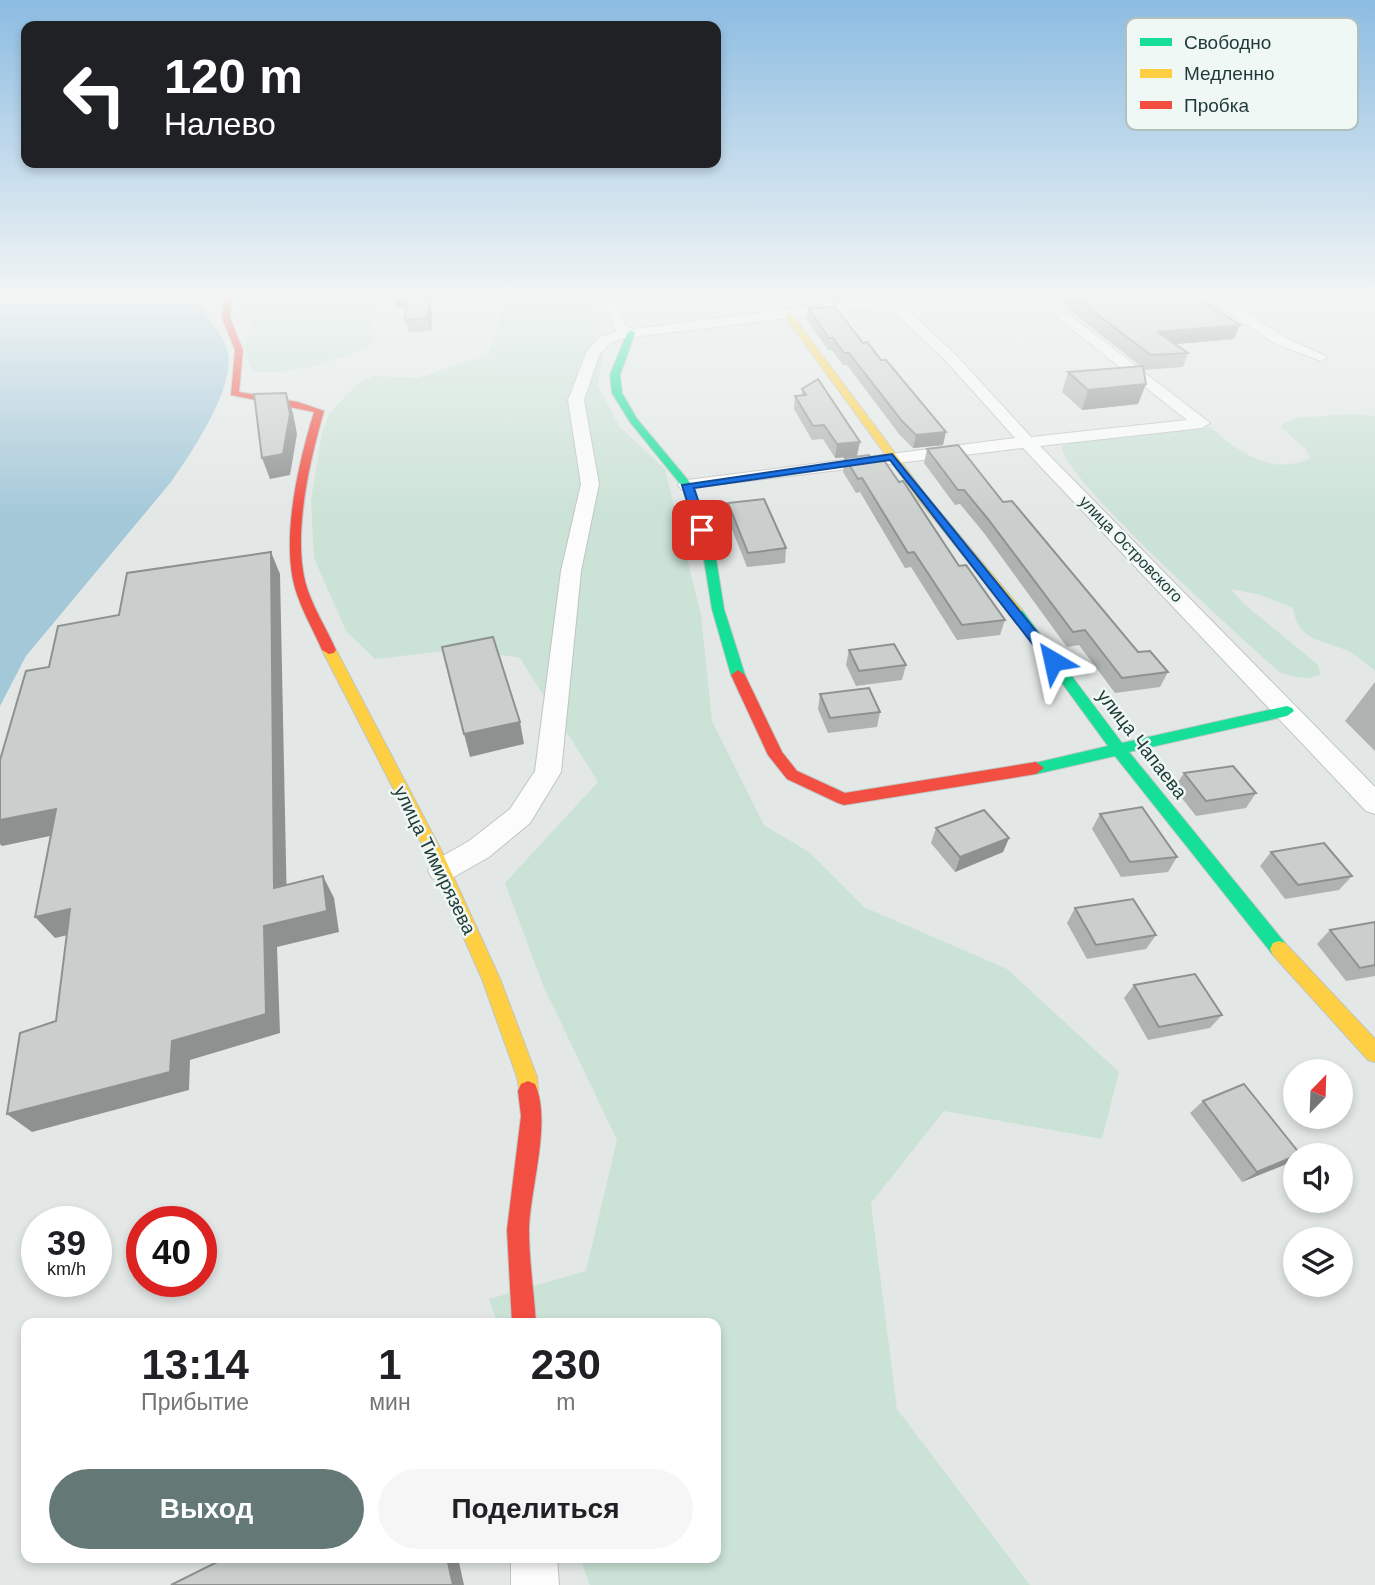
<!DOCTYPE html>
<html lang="ru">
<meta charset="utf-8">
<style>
:root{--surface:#fff;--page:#f6f6f6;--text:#202124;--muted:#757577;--accent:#647876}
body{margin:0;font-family:Helvetica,sans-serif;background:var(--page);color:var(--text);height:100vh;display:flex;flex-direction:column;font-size:26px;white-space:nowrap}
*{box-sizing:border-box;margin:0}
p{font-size:23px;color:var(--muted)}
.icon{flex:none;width:38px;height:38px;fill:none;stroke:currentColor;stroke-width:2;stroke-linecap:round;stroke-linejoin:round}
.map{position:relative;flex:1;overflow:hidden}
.drawer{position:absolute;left:21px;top:1318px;width:700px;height:245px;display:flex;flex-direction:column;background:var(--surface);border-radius:14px;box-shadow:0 4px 10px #0003}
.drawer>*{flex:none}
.top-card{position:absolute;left:21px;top:21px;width:700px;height:147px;border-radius:14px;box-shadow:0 4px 10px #0003;background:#202124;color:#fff;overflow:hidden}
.needle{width:46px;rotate:23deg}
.fabs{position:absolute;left:1283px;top:1059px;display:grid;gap:14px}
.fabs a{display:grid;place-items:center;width:70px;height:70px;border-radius:50%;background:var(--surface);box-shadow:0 4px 10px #0003;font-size:35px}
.speed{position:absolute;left:21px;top:1206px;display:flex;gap:14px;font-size:35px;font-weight:700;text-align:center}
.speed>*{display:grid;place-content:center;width:91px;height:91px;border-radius:50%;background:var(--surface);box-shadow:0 4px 10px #0003;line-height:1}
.speed small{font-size:18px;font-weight:400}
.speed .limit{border:10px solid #d22;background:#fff;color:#111}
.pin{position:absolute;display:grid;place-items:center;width:60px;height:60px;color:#fff;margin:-30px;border-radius:14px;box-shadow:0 4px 10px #0006}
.me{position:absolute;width:77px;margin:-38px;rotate:324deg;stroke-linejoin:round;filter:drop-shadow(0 0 5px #0008)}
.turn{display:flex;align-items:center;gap:24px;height:147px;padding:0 28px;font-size:32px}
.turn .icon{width:91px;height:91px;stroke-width:2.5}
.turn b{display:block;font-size:49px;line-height:60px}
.eta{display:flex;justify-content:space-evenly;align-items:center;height:119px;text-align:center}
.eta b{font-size:42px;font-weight:700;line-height:49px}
.cta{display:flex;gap:14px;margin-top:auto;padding:14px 28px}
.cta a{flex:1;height:80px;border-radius:42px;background:var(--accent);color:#fff;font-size:28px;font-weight:700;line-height:80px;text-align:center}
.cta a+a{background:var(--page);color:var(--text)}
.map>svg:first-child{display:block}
.green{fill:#cbe2d6}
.water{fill:#a3c8d8}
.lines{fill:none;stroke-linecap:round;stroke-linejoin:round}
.street-casing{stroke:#c0c5c4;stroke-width:2}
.fast-casing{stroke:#bec6c4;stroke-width:2}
.slow-casing{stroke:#bec6c4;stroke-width:2}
.jam-casing{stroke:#bec6c4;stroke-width:2}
.street{fill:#fbfcfb;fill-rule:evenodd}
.fast{fill:#16e098;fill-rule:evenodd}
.slow{fill:#ffcf43;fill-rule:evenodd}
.jam{fill:#f24e42;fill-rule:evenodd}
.wall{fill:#aeb2b1}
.shaded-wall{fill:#8d9190}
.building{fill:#cacfce;stroke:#8d9190;stroke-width:2}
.route{fill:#1a73e8;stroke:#114b97;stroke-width:2}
.labels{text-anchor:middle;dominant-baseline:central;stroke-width:5;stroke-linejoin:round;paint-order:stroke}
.far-street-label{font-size:16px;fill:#203c39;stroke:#f0f8f5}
.street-label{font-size:19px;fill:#203c39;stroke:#f0f8f5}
.key{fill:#f0f8f5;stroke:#b2c0bd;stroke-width:2}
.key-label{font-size:19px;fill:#203c39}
</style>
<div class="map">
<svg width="1375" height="1585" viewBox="0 0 1375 1585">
<rect width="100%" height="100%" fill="#e3e8e7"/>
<!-- green -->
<g class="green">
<path d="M 234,296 L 380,296 L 382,309 L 368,314 L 376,336 L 371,346 C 337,361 290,376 253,371 C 243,354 241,337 254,322 L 234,313 Z"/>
<polygon points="495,296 597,296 603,357 598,385 619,426 665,469 701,615 712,721 764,825 809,852 864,907 1007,969 1119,1072 1102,1139 944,1111 871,1203 897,1409 1030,1585 590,1585 580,1558 716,1558 716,1323 497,1323 489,1299 586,1271 617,1140 543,985 505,883 598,782 520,658 463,649 375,659 346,631 314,558 311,500 322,433 329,414 357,384 373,376 417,378 488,355 501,316"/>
<path d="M 1350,414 L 1375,416 L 1375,671 C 1367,665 1360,658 1352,653 C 1325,639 1298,644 1293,608 L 1261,595 L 1231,589 L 1244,604 L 1317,664 L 1321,674 C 1309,682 1292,676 1279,672 C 1248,643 1059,476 1062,446 L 1078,440 L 1211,427 C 1236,451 1274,477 1310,458 L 1306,449 L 1281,428 L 1283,423 L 1296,418 Z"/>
</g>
<!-- water -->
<path class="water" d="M 0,296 L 202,296 L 201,306 C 210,323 224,334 228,353 C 235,389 191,453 171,482 L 26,656 L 0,706 Z"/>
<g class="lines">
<!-- street casing -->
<g class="street-casing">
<g id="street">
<polygon points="600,296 613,296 625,325 633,329 893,296 956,355 1031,437 1187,420 1030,296 1045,296 1210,423 1202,428 1040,446 1375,787 1375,814 1366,811 1023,448 681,489 678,485 681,481 687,480 1015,438 946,361 888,306 624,338 610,343 599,355 584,400 599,484 581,571 561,772 530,823 489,857 452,878 442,881 432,878 428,870 432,862 469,841 510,809 535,771 561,571 581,484 568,400 587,351 600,337 617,331"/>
<polygon points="1203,296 1219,296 1286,338 1328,357 1321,361 1276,344"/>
<polygon points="511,1558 557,1558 559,1585 511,1585"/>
</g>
</g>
<!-- fast casing -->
<g class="fast-casing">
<g id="fast">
<polygon points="631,330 635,333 620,375 622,393 637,419 692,485 715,553 724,609 745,675 743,678 738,680 731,675 712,609 703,553 682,486 630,422 612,393 610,375 627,333"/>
<polygon points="1017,609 1022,610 1122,743 1287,706 1292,708 1294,711 1287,716 1129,752 1285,943 1288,949 1285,955 1279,957 1273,955 1115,756 1036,774 1031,772 1028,768 1031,764 1108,746 1011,613"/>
</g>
</g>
<!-- slow casing -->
<g class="slow-casing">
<g id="slow">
<polygon points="785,313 791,313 926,495 1022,610 1022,616 1012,616 918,499 785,317"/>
<polygon points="329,646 336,650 441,850 500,979 537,1077 538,1091 535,1098 528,1101 521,1098 517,1077 482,979 425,850 322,650"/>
<polygon points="1279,941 1285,943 1375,1039 1375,1062 1368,1060 1273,955 1270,949 1273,943"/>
</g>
</g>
<!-- jam casing -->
<g class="jam-casing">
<g id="jam">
<path d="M 224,296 L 232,296 L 230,318 L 243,350 L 239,392 L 298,402 L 324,411 C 310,460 293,531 305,581 C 311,605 326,627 336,650 L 334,653 L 329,654 L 322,650 C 312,627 298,604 293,580 C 283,530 299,461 314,412 L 231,395 L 235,350 L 222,318 Z"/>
<polygon points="738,670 745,675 782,752 797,771 845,793 1036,762 1044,768 1036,774 844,805 838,803 787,779 768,755 731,675"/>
<path d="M 528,1081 L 535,1084 C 552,1122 530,1188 529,1230 C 529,1261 534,1292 536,1323 L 512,1323 L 507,1230 L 521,1116 L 518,1091 L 521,1084 Z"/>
</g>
</g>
<!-- street -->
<use href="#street" class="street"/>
<!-- fast -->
<use href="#fast" class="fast"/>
<!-- slow -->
<use href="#slow" class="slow"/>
<!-- jam -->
<use href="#jam" class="jam"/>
</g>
<!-- wall -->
<g class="wall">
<polygon points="822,296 860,296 860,298 828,302"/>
<polygon points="1052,296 1195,296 1234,339 1176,344 1188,353 1183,367 1145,370 1144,369 1138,404 1082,410 1062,392 1068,372 1140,366"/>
<polygon points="429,298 432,311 431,331 408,332 405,320 406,307 396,307 395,301"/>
<polygon points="808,308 943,445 913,448 899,434 847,365 843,365 832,350 828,350 807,320"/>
<polygon points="802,389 857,456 835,458 823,439 812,440 794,409 795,396 802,395"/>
<polygon points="927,449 1003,502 1138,652 1168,672 1160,687 1115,693 1079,645 1067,647 984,533 960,504 955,505 924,463"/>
<polygon points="845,458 959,566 1005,620 1000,635 957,640 911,567 905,568 860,492 856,493 843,472"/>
<polygon points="728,503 786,548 785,563 747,567 727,517"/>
<polygon points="849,650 906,665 902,680 856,686 846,665"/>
<polygon points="1375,682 1375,751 1345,721"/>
<polygon points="820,694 880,712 877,727 828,733 818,709"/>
<polygon points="1184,773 1256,793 1246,808 1196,816 1174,788"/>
<polygon points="1100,814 1177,857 1168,872 1121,877 1092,829"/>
<polygon points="936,828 1009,838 1003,852 955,872 931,843"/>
<polygon points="1271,852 1352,876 1339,890 1285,899 1260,866"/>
<polygon points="1075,908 1156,935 1146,949 1087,959 1067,923"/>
<polygon points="1375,922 1375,976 1346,981 1317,944 1330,930"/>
<polygon points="1134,985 1222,1015 1210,1028 1148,1040 1124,998"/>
<polygon points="1203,1101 1295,1155 1295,1157 1284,1165 1242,1182 1190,1113"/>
</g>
<!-- shaded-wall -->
<g class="shaded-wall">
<polygon points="423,296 423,305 396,307 395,301"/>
<polygon points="829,296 860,296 860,298 828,302"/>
<polygon points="429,298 432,311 431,331 428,318"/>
<polygon points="1240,325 1234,339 1153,346 1158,332"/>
<polygon points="1146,384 1138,404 1082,410 1088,390"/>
<polygon points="286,393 293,413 297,434 290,475 270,479 262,458"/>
<polygon points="946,432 943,445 913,448 916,435"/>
<polygon points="860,442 857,456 835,458 837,444"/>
<polygon points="271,552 280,574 287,909 274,888"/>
<polygon points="520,722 524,744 470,757 464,734"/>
<polygon points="56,809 74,831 2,846 0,844 0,820"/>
<polygon points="1009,838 1003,852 955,872 960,857"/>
<polygon points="323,876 334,898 339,932 277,947 280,1033 190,1060 189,1090 32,1132 7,1114 172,1041 264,926"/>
<polygon points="70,909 89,930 55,938 35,917"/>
<polygon points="1295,1156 1295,1157 1284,1165 1242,1182 1257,1172"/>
<polygon points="447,1558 458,1558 464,1585 453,1585"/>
</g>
<!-- building -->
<g class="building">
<polygon points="395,296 422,296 422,299 395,301"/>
<polygon points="1073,296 1195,296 1240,325 1158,332 1188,353 1151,355"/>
<polygon points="429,298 428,318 405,320 407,300"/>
<polygon points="835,307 863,343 867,342 881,360 886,360 946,432 916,435 902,421 849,353 844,353 833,338 829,338 808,308"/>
<polygon points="1143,366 1146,384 1088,390 1068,372"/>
<polygon points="818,379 860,442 837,444 824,425 813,426 795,396 806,395 802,389"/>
<polygon points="286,393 290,414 283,454 262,458 254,394"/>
<polygon points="958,445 1003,502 1012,501 1138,652 1150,651 1168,672 1122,678 1085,630 1073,632 988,519 964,490 958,490 927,449"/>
<polygon points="869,455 872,460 883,459 899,482 903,481 959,566 966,565 1005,620 962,625 914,552 908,553 862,478 858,479 845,458"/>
<polygon points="764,499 786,548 748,553 728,503"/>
<polygon points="271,552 274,888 323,876 327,911 264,926 266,1014 172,1041 170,1072 7,1114 20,1033 56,1021 70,909 35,917 56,809 0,820 0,760 26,671 49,667 58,626 119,615 127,573"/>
<polygon points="493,637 520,722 464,734 442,647"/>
<polygon points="894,644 906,665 859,671 849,650"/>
<polygon points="869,688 880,712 830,718 820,694"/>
<polygon points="1233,766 1256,793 1206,801 1184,773"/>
<polygon points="1142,807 1177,857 1130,862 1100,814"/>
<polygon points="984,810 1009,838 960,857 936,828"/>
<polygon points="1324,843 1352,876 1298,885 1271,852"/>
<polygon points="1133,899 1156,935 1096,945 1075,908"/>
<polygon points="1375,922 1375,965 1360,968 1330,930"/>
<polygon points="1195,974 1222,1015 1159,1027 1134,985"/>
<polygon points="1244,1084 1300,1154 1295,1155 1295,1156 1257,1172 1203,1101"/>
<polygon points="225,1558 447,1558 453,1585 171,1585"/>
</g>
<!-- sky -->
<linearGradient id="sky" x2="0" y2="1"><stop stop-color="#8cbce2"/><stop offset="0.57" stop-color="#f2f5f4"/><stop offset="1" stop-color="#f2f5f4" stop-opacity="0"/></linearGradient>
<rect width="1375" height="518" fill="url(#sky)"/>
<!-- route -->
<polygon class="route" points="892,454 1058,658 1058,664 1048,664 890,460 694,488 708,530 702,534 696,530 682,485"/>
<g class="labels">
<!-- far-street labels -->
<g class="far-street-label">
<text transform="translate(1131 549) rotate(46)">улица Островского</text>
</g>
<!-- street labels -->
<g class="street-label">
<text transform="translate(1142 744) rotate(52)">улица Чапаева</text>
<text transform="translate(435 860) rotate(64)">улица Тимирязева</text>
</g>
</g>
<!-- legend -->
<rect x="1126" y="18" width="232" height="112" rx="10" class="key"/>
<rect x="1140" y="38" width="32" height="8" fill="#16e098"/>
<rect x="1140" y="69" width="32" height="9" fill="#ffcf43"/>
<rect x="1140" y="101" width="32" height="8" fill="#f24e42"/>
<g class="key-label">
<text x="1184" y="49">Свободно</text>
<text x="1184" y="80">Медленно</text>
<text x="1184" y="112">Пробка</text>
</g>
</svg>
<div class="fabs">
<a><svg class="needle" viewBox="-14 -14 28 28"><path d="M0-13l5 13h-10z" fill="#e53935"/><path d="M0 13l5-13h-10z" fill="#757577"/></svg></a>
<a><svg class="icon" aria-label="sound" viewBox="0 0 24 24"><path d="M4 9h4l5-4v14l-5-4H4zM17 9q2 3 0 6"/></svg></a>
<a><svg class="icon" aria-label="layers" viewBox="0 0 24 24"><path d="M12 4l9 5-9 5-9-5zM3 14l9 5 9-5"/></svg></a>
</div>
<div class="speed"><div>39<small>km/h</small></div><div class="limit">40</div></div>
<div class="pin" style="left:702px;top:530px;background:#d93025"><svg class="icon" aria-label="arrive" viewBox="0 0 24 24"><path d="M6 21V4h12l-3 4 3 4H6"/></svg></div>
<svg class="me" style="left:1053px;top:661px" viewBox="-20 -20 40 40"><path d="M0-17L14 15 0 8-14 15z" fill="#1a73e8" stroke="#fff" stroke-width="4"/></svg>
<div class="top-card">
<div class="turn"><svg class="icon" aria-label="left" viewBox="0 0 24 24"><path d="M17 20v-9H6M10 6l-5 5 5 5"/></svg><div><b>120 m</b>Налево</div></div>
</div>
<section class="drawer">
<div class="eta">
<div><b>13:14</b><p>Прибытие</p></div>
<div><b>1</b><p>мин</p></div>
<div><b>230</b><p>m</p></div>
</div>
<div class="cta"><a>Выход</a><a>Поделиться</a></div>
</section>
</div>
